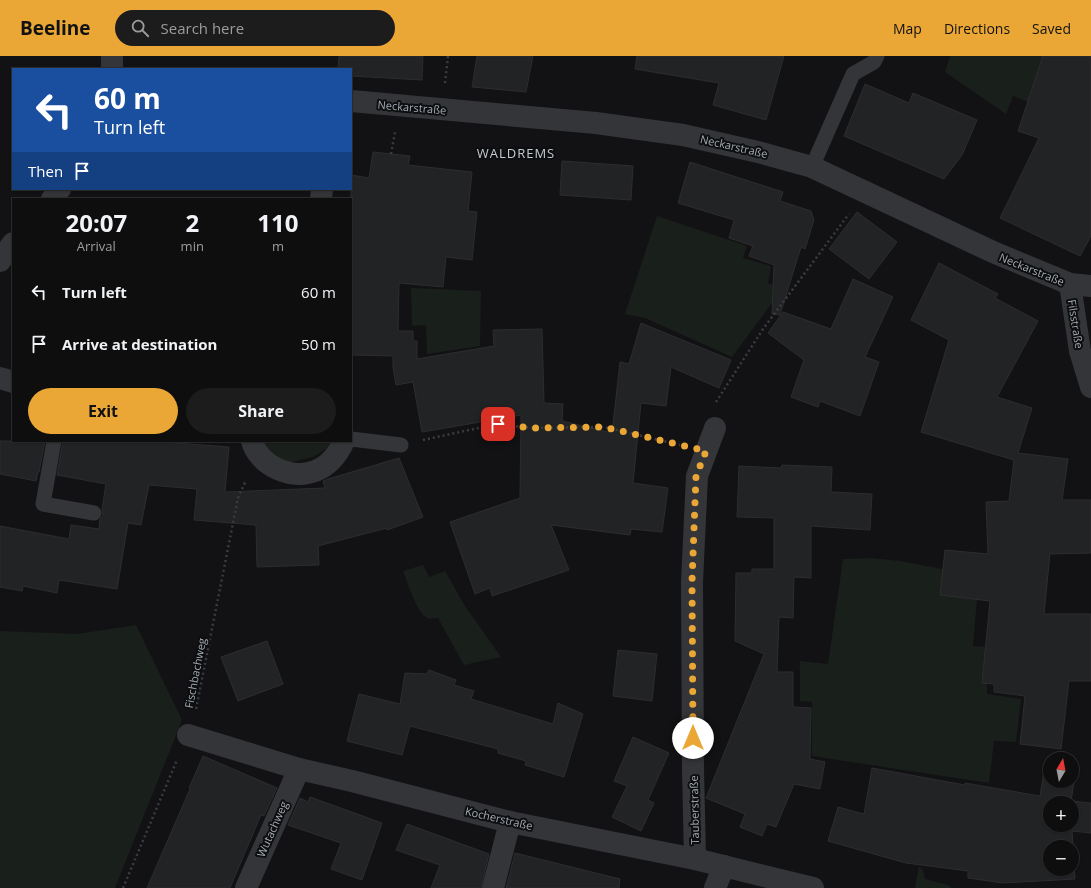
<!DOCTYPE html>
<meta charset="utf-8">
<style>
:root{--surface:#0e0e0f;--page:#1c1c1d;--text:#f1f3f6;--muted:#9b9c9e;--line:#2e2e2f;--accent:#eaa735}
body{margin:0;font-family:"Open Sans",sans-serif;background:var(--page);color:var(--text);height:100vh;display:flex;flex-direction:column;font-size:15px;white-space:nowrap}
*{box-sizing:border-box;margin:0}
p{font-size:13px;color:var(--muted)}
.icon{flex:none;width:22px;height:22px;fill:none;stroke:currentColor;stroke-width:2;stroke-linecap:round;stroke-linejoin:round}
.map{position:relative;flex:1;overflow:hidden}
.sheet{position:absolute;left:12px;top:142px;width:340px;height:244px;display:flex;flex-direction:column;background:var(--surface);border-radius:0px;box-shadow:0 1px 3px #0004,0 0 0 1px var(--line)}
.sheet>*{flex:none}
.banner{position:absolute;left:12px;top:12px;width:340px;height:122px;border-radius:0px;box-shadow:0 1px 3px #0004,0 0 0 1px var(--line);background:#1a4fa0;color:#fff;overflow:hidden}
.needle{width:26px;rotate:10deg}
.controls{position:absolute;left:1043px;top:696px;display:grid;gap:8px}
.controls a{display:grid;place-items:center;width:36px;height:36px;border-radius:50%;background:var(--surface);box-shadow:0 1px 3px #0004,0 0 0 1px var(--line);font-size:20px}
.pin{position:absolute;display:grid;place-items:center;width:34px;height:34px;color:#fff;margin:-17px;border-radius:8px;box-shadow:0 2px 6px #0006}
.me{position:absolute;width:44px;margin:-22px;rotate:0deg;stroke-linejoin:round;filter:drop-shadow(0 0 3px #0008)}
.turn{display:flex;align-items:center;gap:14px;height:84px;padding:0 16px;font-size:18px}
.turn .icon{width:52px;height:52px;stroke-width:2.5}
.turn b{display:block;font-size:28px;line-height:34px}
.then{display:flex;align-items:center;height:38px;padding:0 16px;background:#0003;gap:8px;font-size:15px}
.eta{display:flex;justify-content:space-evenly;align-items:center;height:68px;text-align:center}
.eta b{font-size:24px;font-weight:700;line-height:28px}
.primary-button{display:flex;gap:8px;margin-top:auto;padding:8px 16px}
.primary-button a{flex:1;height:46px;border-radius:24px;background:var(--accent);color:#111;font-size:16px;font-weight:700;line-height:46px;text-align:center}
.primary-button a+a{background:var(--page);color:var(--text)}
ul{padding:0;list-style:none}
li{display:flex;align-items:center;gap:12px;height:52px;padding:0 16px}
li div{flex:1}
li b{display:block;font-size:15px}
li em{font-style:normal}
header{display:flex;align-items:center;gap:24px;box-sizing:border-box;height:56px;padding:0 20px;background:var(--accent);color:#111}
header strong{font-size:19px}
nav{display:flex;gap:22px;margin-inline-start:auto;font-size:14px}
.search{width:280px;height:36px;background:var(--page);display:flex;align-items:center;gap:10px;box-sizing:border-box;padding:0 14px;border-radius:22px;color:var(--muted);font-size:15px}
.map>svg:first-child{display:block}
.green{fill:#191f1a}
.building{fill:#222325;stroke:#2d2d30;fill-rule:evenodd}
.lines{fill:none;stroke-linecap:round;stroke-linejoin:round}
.path{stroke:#3a3c40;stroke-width:2.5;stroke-dasharray:2 3;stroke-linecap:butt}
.service{stroke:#343539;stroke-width:15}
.minor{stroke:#343539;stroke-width:22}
.tertiary{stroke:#343539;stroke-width:22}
.route{stroke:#eaa735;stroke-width:7;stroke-dasharray:0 12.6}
.labels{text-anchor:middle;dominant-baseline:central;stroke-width:4;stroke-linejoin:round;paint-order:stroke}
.street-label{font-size:11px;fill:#a5aab4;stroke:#0d0e0f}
.quarter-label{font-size:13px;letter-spacing:1px;fill:#c5c9d0;stroke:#0d0e0f}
</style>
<header>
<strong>Beeline</strong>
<div class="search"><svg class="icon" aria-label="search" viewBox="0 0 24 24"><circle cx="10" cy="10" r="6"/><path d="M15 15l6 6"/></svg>Search here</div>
<nav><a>Map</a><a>Directions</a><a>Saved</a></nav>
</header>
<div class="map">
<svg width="1091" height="832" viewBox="0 0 1091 832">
<rect width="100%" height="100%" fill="#121214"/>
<!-- green -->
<g class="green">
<polygon points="950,0 1043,0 1028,46 1013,40 1006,58 945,16"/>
<polygon points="657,160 747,190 743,202 771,210 768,227 783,232 732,301 645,262 625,258"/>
<polygon points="411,232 481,235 480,290 427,298 426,269 412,270"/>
<polygon points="257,385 333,385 326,393 313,401 288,407 279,406"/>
<polygon points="871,502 900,505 979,520 973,590 987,591 987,638 1021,643 1016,686 994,685 989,727 812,700 812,646 800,645 800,605 828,608 843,503"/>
<path d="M 423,509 L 429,521 L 445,515 L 465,550 L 501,601 L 464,609 L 438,562 C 434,562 430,564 426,561 C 417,557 407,525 403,515 Z"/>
<polygon points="136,569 182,664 115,832 0,832 0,575 77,578"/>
<polygon points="919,810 923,815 925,823 948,829 952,832 915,832"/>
</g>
<!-- building -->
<g class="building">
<polygon points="339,0 423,0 422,24 351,20 351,13 338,13"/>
<polygon points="477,0 533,0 526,36 472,31"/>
<polygon points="637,0 784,0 766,64 713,49 719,27 635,13"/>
<polygon points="1043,0 1091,0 1091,180 1080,200 1000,162 1039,82 1018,75"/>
<polygon points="865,28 909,47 913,37 977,64 962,99 944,123 844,80"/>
<polygon points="373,96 410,100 408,109 472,116 468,155 477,156 472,204 446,201 443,231 399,227 398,275 413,275 413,285 417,285 417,303 494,290 493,274 542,273 544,347 563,348 562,365 612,377 620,306 629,308 641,267 731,304 719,332 671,311 666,350 641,347 633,427 668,432 662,476 631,473 630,479 551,469 569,514 492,540 490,532 475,538 450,466 520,442 521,359 422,376 413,326 396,329 393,311 393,300 351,299 351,119 369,122"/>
<polygon points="562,105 633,110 631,144 560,139"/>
<polygon points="690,106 783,136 780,145 811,155 814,164 805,193 801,191 780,259 772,258 774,209 749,200 753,190 729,182 734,164 678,147"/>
<polygon points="857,156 897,186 869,223 829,193"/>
<polygon points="939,207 998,238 995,242 1038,265 997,341 1032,352 1018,397 1068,403 1062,444 1091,444 1091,497 1050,498 1044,558 1091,558 1091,625 1069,625 1061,693 1020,688 1025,640 994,636 994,628 982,627 990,545 940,539 945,494 988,498 986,446 1009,445 1014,404 921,376 949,284 911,264"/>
<polygon points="853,223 893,241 865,301 879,306 860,360 820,345 818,351 791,341 804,304 768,277 783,256 831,273"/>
<polygon points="0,385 45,385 39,416 38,416 36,425 0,418"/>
<polygon points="63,385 151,385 229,391 225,436 325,432 323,425 328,423 399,402 423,461 387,474 387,472 318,490 319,509 257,511 256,469 194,464 197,433 149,429 141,469 128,467 117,533 59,524 57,537 23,530 22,535 0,531 0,470 69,483 71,469 99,473 100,463 103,459 102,453 106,428 57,419"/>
<polygon points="782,409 832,411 831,436 872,438 870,474 811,470 811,522 794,521 793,562 779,561 777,616 793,616 793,651 811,652 810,703 825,706 820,733 794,728 776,771 767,768 762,780 740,771 745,758 706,742 764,598 735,585 736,517 752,517 752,513 774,513 774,462 737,461 739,410 781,412"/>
<polygon points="267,585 283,628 238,645 221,601"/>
<polygon points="618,594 657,598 652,645 613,640"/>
<polygon points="429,614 456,624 454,629 474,635 471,643 553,668 558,647 583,658 564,721 525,709 526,705 498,697 498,693 410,670 402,699 347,685 359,638 400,648 405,617 427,618"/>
<polygon points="633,681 669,697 648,744 654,747 641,775 612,761 627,730 614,725"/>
<polygon points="203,700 277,732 264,760 261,759 230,832 147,832 190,733 189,732"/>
<path d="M 1045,709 L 1050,710 L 1050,725 L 1072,725 L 1072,714 L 1076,714 L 1071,745 L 1091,747 L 1091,777 L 1072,775 L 1075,823 L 1003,827 L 968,822 L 968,815 L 906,807 L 828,785 L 838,751 L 864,758 L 872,712 L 965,729 L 965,727 L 1040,740 ZM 1050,747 L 1072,747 L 1072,769 L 1050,769 ZM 1050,791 L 1072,791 L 1072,813 L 1050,813 Z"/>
<polygon points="310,741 382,767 362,824 331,813 341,787 288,769 300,742 308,746"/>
<polygon points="407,768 489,798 481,832 431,832 440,809 396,794"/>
<polygon points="515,797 620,823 619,832 506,832"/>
</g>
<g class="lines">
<!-- path -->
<g class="path">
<polyline points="445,27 448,0"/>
<polyline points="391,98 395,76"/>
<polyline points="716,346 763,273 849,158"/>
<polyline points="423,384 497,368 532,372 604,371 680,389"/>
<polyline points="196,653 238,442 246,424"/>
<polyline points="123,832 177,704"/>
</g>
<!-- service -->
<g class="service">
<polyline points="812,111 853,18 874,6 877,0"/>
<polyline points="351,383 401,389"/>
<polyline points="54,385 43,448 94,457"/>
</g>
<!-- minor -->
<g class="minor">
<polyline points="112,0 112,13"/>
<polyline points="321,143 322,133"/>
<polyline points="1070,228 1080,295 1091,331"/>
<polyline points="0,322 13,326"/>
<path d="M 252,385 C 259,410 291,424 315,415 C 329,410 338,398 344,385"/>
<polyline points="188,679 299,713 352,725 510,766 695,803 813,832"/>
<polyline points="695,803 693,713 692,526 697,420 715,372"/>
<polyline points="246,832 299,713"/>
<polyline points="493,832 510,766"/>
<polyline points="715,832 724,810"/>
</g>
<!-- tertiary -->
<g class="tertiary">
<polyline points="351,45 596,67 683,79 758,96 812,111 993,196 1070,228 1091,230"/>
<polyline points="52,143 60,133"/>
<polyline points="0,205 13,187"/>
</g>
</g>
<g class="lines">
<!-- route -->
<polyline class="route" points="498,368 532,372 604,371 706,395 696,420 692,526 693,682"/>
</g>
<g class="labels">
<!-- street labels -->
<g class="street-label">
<text transform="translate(412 51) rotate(5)">Neckarstraße</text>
<text transform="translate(734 90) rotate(13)">Neckarstraße</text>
<text transform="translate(1032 213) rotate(22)">Neckarstraße</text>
<text transform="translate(1076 268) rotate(81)">Filsstraße</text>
<text transform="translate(195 617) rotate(-79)">Fischbachweg</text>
<text transform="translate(694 754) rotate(-91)">Tauberstraße</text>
<text transform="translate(499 762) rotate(13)">Kocherstraße</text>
<text transform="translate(272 773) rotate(-66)">Wutachweg</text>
</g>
<!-- quarter labels -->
<g class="quarter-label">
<text x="516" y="97">WALDREMS</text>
</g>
</g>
</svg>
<div class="controls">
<a><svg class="needle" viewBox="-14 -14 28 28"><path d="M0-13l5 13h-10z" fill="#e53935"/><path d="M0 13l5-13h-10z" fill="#9b9c9e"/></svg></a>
<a>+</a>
<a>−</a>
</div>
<div class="pin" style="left:498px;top:368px;background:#d93025"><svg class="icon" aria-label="arrive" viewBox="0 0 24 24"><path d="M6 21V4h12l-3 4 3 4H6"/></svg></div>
<svg class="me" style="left:693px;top:682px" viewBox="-20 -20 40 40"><circle r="19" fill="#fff"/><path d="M0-13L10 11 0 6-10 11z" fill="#eaa735"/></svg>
<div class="banner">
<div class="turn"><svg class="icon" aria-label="left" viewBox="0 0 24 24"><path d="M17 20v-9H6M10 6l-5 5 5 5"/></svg><div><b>60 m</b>Turn left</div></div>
<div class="then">Then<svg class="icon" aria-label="arrive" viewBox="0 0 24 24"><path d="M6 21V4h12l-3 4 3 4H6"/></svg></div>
</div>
<section class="sheet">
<div class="eta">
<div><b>20:07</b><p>Arrival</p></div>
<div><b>2</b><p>min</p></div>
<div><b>110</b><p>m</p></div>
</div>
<ul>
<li><svg class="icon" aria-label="left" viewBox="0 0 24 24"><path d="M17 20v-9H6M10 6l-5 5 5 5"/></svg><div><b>Turn left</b></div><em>60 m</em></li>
<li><svg class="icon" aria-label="arrive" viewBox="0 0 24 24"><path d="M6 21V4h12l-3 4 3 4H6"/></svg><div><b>Arrive at destination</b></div><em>50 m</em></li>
</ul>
<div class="primary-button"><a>Exit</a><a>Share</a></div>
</section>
</div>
